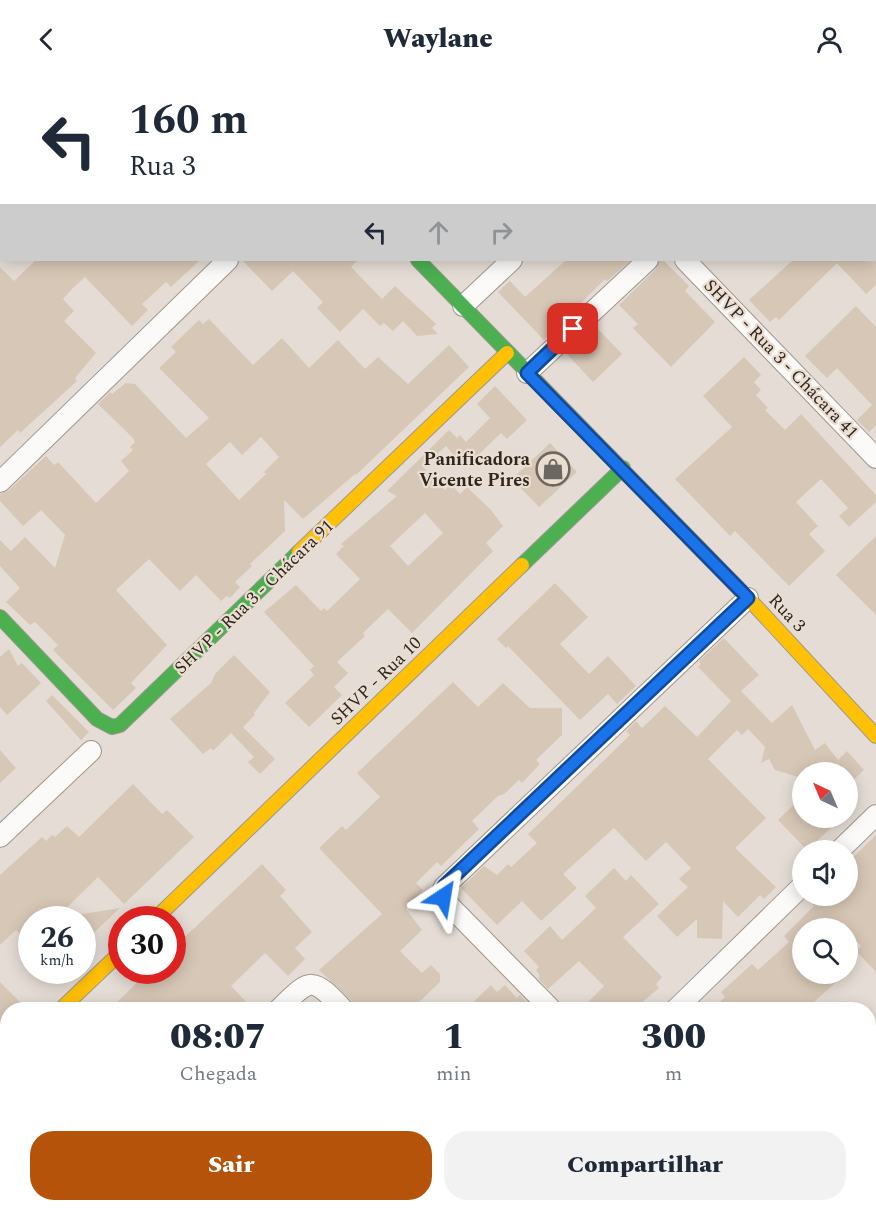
<!DOCTYPE html>
<html lang="pt">
<meta charset="utf-8">
<style>
:root{--surface:#fff;--page:#f2f2f3;--text:#1f2937;--muted:#747a83;--accent:#b45309}
body{margin:0;font-family:Spectral,serif;background:var(--page);color:var(--text);height:100vh;display:flex;flex-direction:column;font-size:22px;white-space:nowrap}
*{box-sizing:border-box;margin:0}
p{font-size:20px;color:var(--muted)}
.icon{flex:none;width:33px;height:33px;fill:none;stroke:currentColor;stroke-width:2;stroke-linecap:round;stroke-linejoin:round}
.map{position:relative;flex:1;overflow:hidden}
.details{position:absolute;left:0px;top:924px;width:876px;height:210px;display:flex;flex-direction:column;background:var(--surface);border-radius:24px 24px 0 0;box-shadow:0 3px 15px #0003}
.details>*{flex:none}
.top-card{position:absolute;left:0px;top:0px;width:876px;height:183px;box-shadow:0 3px 15px #0003;background:#fff;color:var(--text);overflow:hidden}
.needle{width:39px;rotate:316deg}
.buttons{position:absolute;left:792px;top:684px;display:grid;gap:12px}
.buttons a{display:grid;place-items:center;width:66px;height:66px;border-radius:50%;background:var(--surface);box-shadow:0 3px 15px #0003;font-size:30px}
.speed{position:absolute;left:18px;top:828px;display:flex;gap:12px;font-size:30px;font-weight:700;text-align:center}
.speed>*{display:grid;place-content:center;width:78px;height:78px;border-radius:50%;background:var(--surface);box-shadow:0 3px 15px #0003;line-height:1}
.speed small{font-size:15px;font-weight:400}
.speed .limit{border:9px solid #d22;background:#fff;color:#111}
.pin{position:absolute;display:grid;place-items:center;width:51px;height:51px;color:#fff;margin:-26px;border-radius:12px;box-shadow:0 3px 9px #0006}
.me{position:absolute;width:66px;margin:-33px;rotate:33deg;stroke-linejoin:round;filter:drop-shadow(0 0 4px #0008)}
.turn{display:flex;align-items:center;gap:21px;height:126px;padding:0 30px;font-size:27px}
.turn .icon{width:78px;height:78px;stroke-width:2.5}
.turn b{display:block;font-size:42px;line-height:51px}
.lanes{display:flex;align-items:center;height:57px;padding:0 30px;background:#0003;justify-content:center;gap:30px;direction:ltr}
.lanes .off{opacity:.35}
.eta{display:flex;justify-content:space-evenly;align-items:center;height:102px;text-align:center}
.eta b{font-size:36px;font-weight:800;line-height:42px}
.action{display:flex;gap:12px;margin-top:auto;padding:12px 30px}
.action a{flex:1;height:69px;border-radius:24px;background:var(--accent);color:#fff;font-size:24px;font-weight:800;line-height:69px;text-align:center}
.action a+a{background:var(--page);color:var(--text)}
header{display:flex;justify-content:space-between;align-items:center;height:78px;padding:0 30px;background:var(--surface);font-size:27px;font-weight:800}
.map>svg:first-child{display:block}
.building{fill:#d7c7b6;fill-rule:evenodd}
.lines{fill:none;stroke-linecap:round;stroke-linejoin:round}
.lane-casing{stroke:#9d9791;stroke-width:11}
.street-casing{stroke:#9d9791;stroke-width:22}
.fast-casing{stroke:#9d9791;stroke-width:16}
.slow-casing{stroke:#9d9791;stroke-width:16}
.lane{stroke:#fbfaf9;stroke-width:9}
.street{stroke:#fbfaf9;stroke-width:20}
.fast{stroke:#4caf50;stroke-width:14}
.slow{stroke:#ffc107;stroke-width:14}
.route-casing{stroke:#114b97;stroke-width:15}
.route{stroke:#1a73e8;stroke-width:10}
.labels{text-anchor:middle;dominant-baseline:central;stroke-width:4.5;stroke-linejoin:round;paint-order:stroke}
.street-label{font-size:18px;fill:#2d2722;stroke:#ebddcf}
.poi-label{font-size:18px;font-weight:bold;fill:#2d2722;stroke:#ebddcf;text-anchor:end}
</style>
<header><svg class="icon" aria-label="back" viewBox="0 0 24 24"><path d="M15 5l-7 7 7 7"/></svg>Waylane<svg class="icon" aria-label="person" viewBox="0 0 24 24"><circle cx="12" cy="8" r="4"/><path d="M4 21q1-7 8-7t8 7"/></svg></header>
<div class="map">
<svg width="876" height="1134" viewBox="0 0 876 1134">
<rect width="100%" height="100%" fill="#e5ddd5"/>
<!-- building -->
<g class="building">
<polygon points="36,182 200,182 171,209 166,204 142,226 148,232 132,248 85,199 73,210 63,221 74,233 64,243 96,275 75,300 77,303 20,355 18,352 0,369 0,189 14,203"/>
<polygon points="242,182 358,182 351,189 382,221 395,208 436,246 432,250 438,256 417,258 403,243 393,253 384,245 380,248 363,231 340,254 317,230 323,224 293,193 272,213"/>
<polygon points="566,182 631,182 607,203 605,201 544,262 498,214 510,203 525,219"/>
<polygon points="660,182 663,182 689,208 685,213 715,244 671,289 633,250 638,246 619,227 656,191"/>
<polygon points="793,182 876,182 876,207 866,216 837,185 779,242 776,239 770,244 749,222"/>
<polygon points="856,228 876,249 876,347 869,354 857,342 872,327 837,290 827,300 805,278"/>
<path d="M 209,241 L 253,287 L 282,260 L 309,290 L 338,262 L 365,291 L 378,279 L 408,306 L 449,267 L 469,289 L 356,397 L 355,396 L 303,441 L 284,422 L 285,453 L 250,486 L 252,488 L 235,504 L 240,509 L 230,520 L 227,518 L 221,523 L 196,497 L 180,513 L 149,481 L 116,512 L 167,567 L 131,605 L 136,610 L 113,632 L 53,572 L 58,567 L 35,544 L 30,547 L 6,524 L 20,510 L 0,488 L 0,462 L 11,473 L 25,459 L 55,490 L 65,457 L 41,432 L 23,448 L 0,423 L 0,416 L 8,413 L 46,378 L 54,387 L 58,384 L 96,425 L 129,393 L 121,383 L 133,372 L 130,369 L 135,364 L 133,360 L 98,326 L 110,314 L 112,316 L 126,305 L 135,306 L 186,360 L 209,340 L 159,290 L 176,274 L 171,269 L 199,242 L 203,246 ZM 261,359 L 279,379 L 264,394 L 266,396 L 239,422 L 206,386 L 230,364 L 242,377 Z"/>
<polygon points="598,251 622,276 593,304 566,275 588,254 591,257"/>
<polygon points="744,279 761,297 754,304 761,312 756,317 768,330 765,332 785,352 801,336 876,417 876,424 849,449 839,438 848,430 821,401 796,424 818,448 809,456 825,473 789,508 735,453 730,458 675,401 732,349 703,318"/>
<path d="M 495,308 L 527,342 L 507,361 L 501,355 L 471,384 L 463,375 L 457,381 L 446,368 L 423,389 L 445,412 L 451,406 L 460,416 L 467,409 L 491,432 L 503,448 L 486,465 L 493,473 L 412,555 L 388,531 L 363,555 L 365,558 L 337,584 L 348,595 L 334,609 L 342,617 L 309,649 L 285,625 L 314,597 L 310,592 L 314,588 L 264,534 L 296,507 L 321,533 L 324,530 L 327,533 L 360,501 L 336,476 L 344,468 L 341,466 L 397,418 L 387,413 L 449,352 L 457,360 L 460,357 L 466,364 L 490,340 L 477,326 ZM 425,435 L 443,455 L 408,488 L 390,468 Z"/>
<polygon points="550,365 577,394 539,429 512,401"/>
<polygon points="876,458 876,537 836,497"/>
<polygon points="555,505 588,539 560,566 589,596 608,578 636,608 617,626 608,616 580,642 508,568 506,570 497,561"/>
<polygon points="724,560 759,597 741,613 772,645 792,627 815,672 825,665 838,682 847,673 864,692 851,704 848,694 802,694 802,700 775,692 769,681 761,685 765,669 748,651 742,657 737,652 708,681 766,740 735,770 776,809 764,821 760,817 738,839 723,823 722,861 697,860 697,841 677,859 657,838 688,809 679,801 691,790 666,764 646,783 614,750 563,796 577,810 541,843 522,823 497,847 461,810 484,788 497,797 508,786 511,789 537,765 528,756 630,657 626,653 636,643 642,650 665,628 697,659 731,623 698,589 701,586 699,583"/>
<polygon points="9,571 18,588 22,585 41,605 7,637 0,629 0,579"/>
<polygon points="234,577 270,614 254,635 255,637 243,649 275,681 260,696 248,684 254,679 231,655 213,673 211,670 203,676 170,641 211,605 215,596"/>
<polygon points="453,604 478,629 503,605 530,630 562,630 562,657 536,682 540,686 522,705 519,702 504,716 498,718 472,743 479,751 441,788 437,784 416,805 423,812 406,831 422,852 400,873 422,895 431,887 440,896 440,904 411,932 356,932 353,924 319,892 382,836 319,770 342,748 346,752 380,719 357,695"/>
<polygon points="52,617 89,654 81,662 46,623"/>
<polygon points="0,672 16,690 0,705"/>
<polygon points="133,706 162,736 167,732 194,759 124,826 98,799 54,842 32,842 32,868 16,852 0,867 0,797 42,759 46,763 52,757 55,759 67,748 79,759"/>
<polygon points="802,719 802,740 842,740 807,772 778,742"/>
<polygon points="876,757 876,894 856,873 861,868 848,854 848,850 802,850 802,896 845,896 805,932 712,932 725,919 721,914 752,886 758,892 789,864 784,858 814,828 807,820 809,818 848,818 848,784"/>
<polygon points="262,786 286,812 280,818 312,854 295,870 305,881 288,898 265,875 231,908 254,932 109,932 150,892 172,892 172,871"/>
<polygon points="614,790 626,803 631,797 659,826 623,859 662,899 656,906 659,910 633,932 580,932 604,908 579,883 548,911 538,900 540,898 536,892 539,889 524,873 550,848 562,862 596,830 585,818"/>
<polygon points="120,830 82,866 82,836"/>
<polygon points="0,904 21,925 15,932 8,932 8,938 0,946"/>
<polygon points="491,907 497,914 505,907 517,920 520,917 531,928 529,932 465,932"/>
</g>
<g class="lines">
<!-- lane casing -->
<g class="lane-casing">
<polyline id="lane" points="874,63 876,62"/>
</g>
<!-- street casing -->
<g class="street-casing">
<g id="street">
<polyline points="456,0 457,2"/>
<polyline points="71,2 72,0"/>
<polyline points="702,2 703,0"/>
<polyline points="0,71 2,69"/>
<polyline points="685,182 876,380"/>
<polyline points="463,228 512,182"/>
<polyline points="527,295 648,182"/>
<polyline points="0,404 228,182"/>
<polyline points="0,759 91,673"/>
<polyline points="840,772 876,737"/>
<path d="M 278,932 C 311,900 311,897 344,932"/>
<polyline points="552,932 445,823 442,814 444,809 748,520"/>
<polyline points="675,932 802,808"/>
<polyline points="695,1131 698,1134"/>
<polyline points="63,1134 71,1126"/>
<polyline points="424,1134 432,1126"/>
<polyline points="862,1134 876,1121"/>
</g>
</g>
<!-- fast casing -->
<g class="fast-casing">
<g id="fast">
<polyline points="788,0 790,2"/>
<polyline points="874,89 876,91"/>
<polyline points="418,182 611,380"/>
<polyline points="522,487 623,390"/>
<polyline points="0,539 97,641 112,649 120,647 299,474"/>
<polyline points="0,989 8,982"/>
</g>
</g>
<!-- slow casing -->
<g class="slow-casing">
<g id="slow">
<polyline points="244,0 245,2"/>
<polyline points="611,380 748,520 876,658"/>
<polyline points="299,474 507,275"/>
<polyline points="154,842 522,487"/>
<polyline points="60,932 122,873"/>
</g>
</g>
<!-- lane -->
<use href="#lane" class="lane"/>
<!-- street -->
<use href="#street" class="street"/>
<!-- fast -->
<use href="#fast" class="fast"/>
<!-- slow -->
<use href="#slow" class="slow"/>
</g>
<g class="lines">
<!-- route casing -->
<g class="route-casing">
<polyline id="route" points="443,819 444,808 748,520 527,295 573,251"/>
</g>
<!-- route -->
<use href="#route" class="route"/>
</g>
<!-- icons -->
<defs>
<g id="shop-ring" transform="scale(1.725)"><circle r="9.5" fill="#ebddcf" stroke="#6d6761" stroke-width="1.5"/><path d="M-5-2.5h2.3a2.7 3.5 0 0 1 5.4 0H5L5.5 6h-11ZM-1.5-2.5h3a1.5 2.3 0 0 0-3 0Z" fill="#6d6761"/></g>
</defs>
<g fill-rule="evenodd">
<use href="#shop-ring" x="553" y="391"/>
</g>
<g class="labels">
<!-- street labels -->
<g class="street-label">
<text transform="translate(781 281) rotate(46)">SHVP - Rua 3 - Chácara 41</text>
<text transform="translate(254 519) rotate(-44)">SHVP - Rua 3 - Chácara 91</text>
<text transform="translate(787 535) rotate(47)">Rua 3</text>
<text transform="translate(376 603) rotate(-44)">SHVP - Rua 10</text>
</g>
<!-- poi labels -->
<g class="poi-label">
<text x="530" y="381">Panificadora<tspan x="530" dy="21">Vicente Pires</tspan></text>
</g>
</g>
</svg>
<div class="buttons">
<a><svg class="needle" viewBox="-14 -14 28 28"><path d="M0-13l5 13h-10z" fill="#e53935"/><path d="M0 13l5-13h-10z" fill="#747a83"/></svg></a>
<a><svg class="icon" aria-label="sound" viewBox="0 0 24 24"><path d="M4 9h4l5-4v14l-5-4H4zM17 9q2 3 0 6"/></svg></a>
<a><svg class="icon" aria-label="search" viewBox="0 0 24 24"><circle cx="10" cy="10" r="6"/><path d="M15 15l6 6"/></svg></a>
</div>
<div class="speed"><div>26<small>km/h</small></div><div class="limit">30</div></div>
<div class="pin" style="left:573px;top:251px;background:#d93025"><svg class="icon" aria-label="arrive" viewBox="0 0 24 24"><path d="M6 21V4h12l-3 4 3 4H6"/></svg></div>
<svg class="me" style="left:443px;top:819px" viewBox="-20 -20 40 40"><path d="M0-17L14 15 0 8-14 15z" fill="#1a73e8" stroke="#fff" stroke-width="4"/></svg>
<div class="top-card">
<div class="turn"><svg class="icon" aria-label="left" viewBox="0 0 24 24"><path d="M17 20v-9H6M10 6l-5 5 5 5"/></svg><div><b>160 m</b>Rua 3</div></div>
<div class="lanes"><svg class="icon" aria-label="left" viewBox="0 0 24 24"><path d="M17 20v-9H6M10 6l-5 5 5 5"/></svg><svg class="icon off" aria-label="ahead" viewBox="0 0 24 24"><path d="M12 20V5M6 11l6-6 6 6"/></svg><svg class="icon off" aria-label="right" viewBox="0 0 24 24"><path d="M7 20v-9h11M14 6l5 5-5 5"/></svg></div>
</div>
<section class="details">
<div class="eta">
<div><b>08:07</b><p>Chegada</p></div>
<div><b>1</b><p>min</p></div>
<div><b>300</b><p>m</p></div>
</div>
<div class="action"><a>Sair</a><a>Compartilhar</a></div>
</section>
</div>
